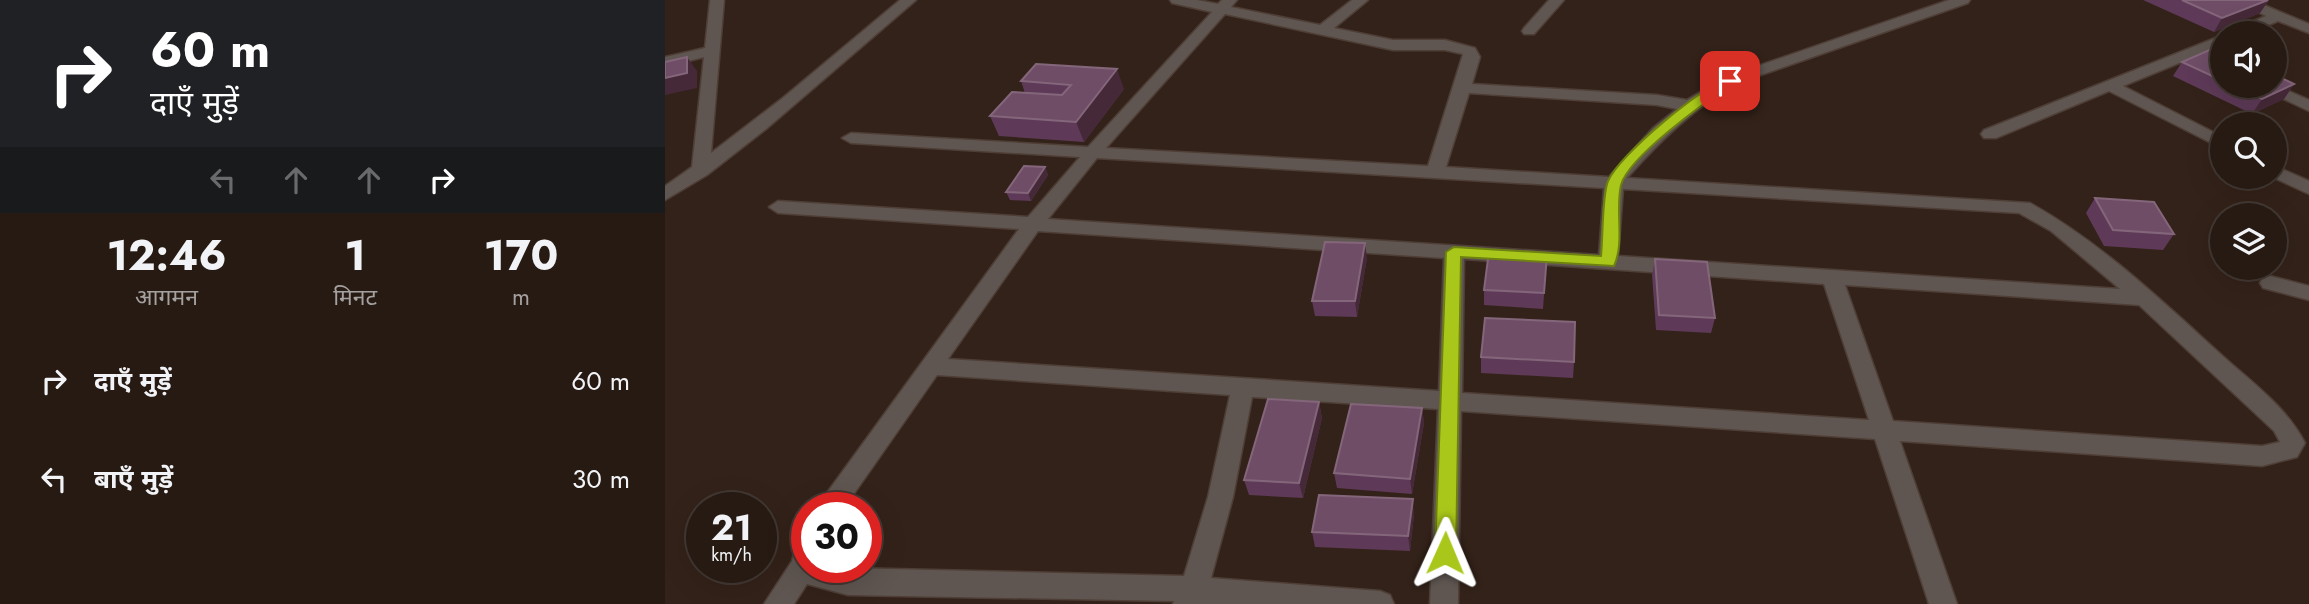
<!DOCTYPE html>
<html lang="hi">
<meta charset="utf-8">
<style>
:root{--surface:#261a13;--page:#322721;--text:#f1f3f6;--muted:#a4a1a0;--line:#423833}
body{margin:0;font-family:Jost,"Noto Sans Devanagari",sans-serif;background:var(--page);color:var(--text);height:100vh;display:flex;flex-direction:column;font-size:26px;white-space:nowrap}
*{box-sizing:border-box;margin:0}
p{font-size:23px;color:var(--muted)}
.icon{flex:none;width:38px;height:38px;fill:none;stroke:currentColor;stroke-width:2;stroke-linecap:round;stroke-linejoin:round}
.map{position:relative;flex:1;overflow:hidden}
.sheet{display:flex;flex-direction:column;background:var(--surface);width:665px}
.sheet>*{flex:none}
.banner{background:#202124;color:#fff;overflow:hidden}
.tools{position:absolute;left:1545px;top:21px;display:grid;gap:14px}
.tools a{display:grid;place-items:center;width:77px;height:77px;border-radius:50%;background:var(--surface);box-shadow:0 7px 28px #0002,0 0 0 2px var(--line);font-size:35px}
.speed{position:absolute;left:21px;top:492px;display:flex;gap:14px;font-size:35px;font-weight:700;text-align:center}
.speed>*{display:grid;place-content:center;width:91px;height:91px;border-radius:50%;background:var(--surface);box-shadow:0 7px 28px #0002,0 0 0 2px var(--line);line-height:1}
.speed small{font-size:18px;font-weight:400}
.speed .limit{border:10px solid #d22;background:#fff;color:#111}
.pin{position:absolute;display:grid;place-items:center;width:60px;height:60px;color:#fff;margin:-30px;border-radius:14px;box-shadow:0 4px 10px #0006}
.me{position:absolute;width:77px;margin:-38px;rotate:1deg;stroke-linejoin:round;filter:drop-shadow(0 0 5px #0008)}
.turn{display:flex;align-items:center;gap:24px;height:147px;padding:0 35px;font-size:32px}
.turn .icon{width:91px;height:91px;stroke-width:2.5}
.turn b{display:block;font-size:49px;line-height:60px}
.lanes{display:flex;align-items:center;height:66px;padding:0 35px;background:#0003;justify-content:center;gap:35px;direction:ltr}
.lanes .off{opacity:.35}
.eta{display:flex;justify-content:space-evenly;align-items:center;height:119px;text-align:center}
.eta b{font-size:42px;font-weight:700;line-height:49px}
ul{padding:0;list-style:none}
li{display:flex;align-items:center;gap:21px;height:98px;padding:0 35px}
li div{flex:1}
li b{display:block;font-size:26px}
li em{font-style:normal}
main{display:flex;flex:1;min-height:0}
.map>svg:first-child{display:block}
.lines{fill:none;stroke-linecap:round;stroke-linejoin:round}
.minor-casing{stroke:#4e3e36;stroke-width:3}
.minor{fill:#5f5651;fill-rule:evenodd}
.wall{fill:#5e3a58}
.shaded-wall{fill:#462938}
.building{fill:#6f4d67;stroke:#84667b;stroke-width:2}
.route{fill:#a9c71a;stroke:#6e8111;stroke-width:2}
</style>
<main>
<section class="sheet">
<div class="banner">
<div class="turn"><svg class="icon" aria-label="right" viewBox="0 0 24 24"><path d="M7 20v-9h11M14 6l5 5-5 5"/></svg><div><b>60 m</b>दाएँ मुड़ें</div></div>
<div class="lanes"><svg class="icon off" aria-label="left" viewBox="0 0 24 24"><path d="M17 20v-9H6M10 6l-5 5 5 5"/></svg><svg class="icon off" aria-label="ahead" viewBox="0 0 24 24"><path d="M12 20V5M6 11l6-6 6 6"/></svg><svg class="icon off" aria-label="ahead" viewBox="0 0 24 24"><path d="M12 20V5M6 11l6-6 6 6"/></svg><svg class="icon" aria-label="right" viewBox="0 0 24 24"><path d="M7 20v-9h11M14 6l5 5-5 5"/></svg></div>
</div>
<div class="eta">
<div><b>12:46</b><p>आगमन</p></div>
<div><b>1</b><p>मिनट</p></div>
<div><b>170</b><p>m</p></div>
</div>
<ul>
<li><svg class="icon" aria-label="right" viewBox="0 0 24 24"><path d="M7 20v-9h11M14 6l5 5-5 5"/></svg><div><b>दाएँ मुड़ें</b></div><em>60 m</em></li>
<li><svg class="icon" aria-label="left" viewBox="0 0 24 24"><path d="M17 20v-9H6M10 6l-5 5 5 5"/></svg><div><b>बाएँ मुड़ें</b></div><em>30 m</em></li>
</ul>
</section>
<div class="map">
<svg width="1644" height="604" viewBox="0 0 1644 604">
<rect width="100%" height="100%" fill="#332219"/>
<g class="lines">
<!-- minor casing -->
<g class="minor-casing">
<g id="minor">
<polygon points="45,0 59,0 46,153 119,97 235,0 251,0 101,129 42,175 0,200 0,186 27,167 39,57 0,67 0,57 40,48"/>
<path d="M 505,0 L 532,0 L 553,4 L 557,0 L 572,0 L 566,7 L 655,25 L 687,0 L 703,0 L 669,28 L 728,40 L 780,40 L 810,48 L 815,57 L 807,84 L 992,95 L 1022,100 L 1058,78 L 1284,0 L 1305,0 L 1303,3 L 1070,84 C 1027,110 995,141 962,178 L 1365,203 C 1437,243 1499,303 1560,358 C 1589,384 1622,408 1640,443 L 1632,457 L 1597,466 L 1235,441 L 1292,604 L 1264,604 L 1210,439 L 796,411 L 793,604 L 765,604 L 773,409 L 587,397 L 568,497 L 546,578 L 715,591 L 725,595 L 729,604 L 508,604 L 509,601 L 183,595 L 142,584 L 129,604 L 99,604 L 127,561 L 133,537 L 142,533 L 142,567 L 519,576 L 543,497 L 565,395 L 272,375 L 179,508 L 151,508 L 354,229 L 113,213 L 104,207 L 113,201 L 363,217 L 415,157 L 186,143 L 177,138 L 186,133 L 423,147 L 547,12 L 507,3 ZM 560,14 L 728,50 L 780,50 L 798,54 L 763,166 L 441,148 ZM 804,93 L 992,105 L 1012,109 L 988,128 L 944,177 L 781,167 ZM 432,158 L 939,188 L 934,255 L 383,219 ZM 958,189 L 1354,213 L 1386,231 L 1455,289 L 953,256 ZM 373,231 L 779,258 L 774,391 L 283,359 ZM 799,259 L 1159,284 L 1204,420 L 797,393 ZM 1180,285 L 1474,305 L 1609,431 L 1615,442 L 1597,446 L 1228,421 Z"/>
<polygon points="884,0 899,0 869,34 859,34 857,31 859,28"/>
<polygon points="1568,0 1587,0 1644,24 1644,33 1613,21 1585,33 1566,33 1568,30 1601,16"/>
<polygon points="1558,35 1558,45 1458,86 1558,137 1558,149 1444,91 1331,138 1319,138 1316,134 1319,130"/>
<polygon points="1610,85 1644,100 1644,111 1591,86"/>
<polygon points="1610,166 1644,181 1644,194 1607,177 1610,177"/>
<polygon points="1605,276 1644,286 1644,300 1598,288 1595,283 1598,278"/>
</g>
</g>
<!-- minor -->
<use href="#minor" class="minor"/>
</g>
<!-- wall -->
<g class="wall">
<polygon points="1478,0 1604,0 1595,13 1549,32"/>
<polygon points="1558,52 1558,86 1610,86 1629,84 1619,99 1587,114 1508,76 1517,62"/>
<polygon points="356,81 459,89 419,142 334,136 325,116 360,93"/>
<polygon points="380,167 383,175 366,201 345,200 341,192"/>
<polygon points="1430,198 1509,234 1498,250 1439,246 1421,213"/>
<polygon points="882,254 878,309 819,305 819,290"/>
<polygon points="702,258 692,317 650,316 647,301"/>
<polygon points="990,259 1050,318 1046,333 991,330 987,275"/>
<polygon points="816,357 909,362 908,378 816,373"/>
<polygon points="654,402 657,418 638,498 584,495 579,480"/>
<polygon points="757,408 759,423 747,494 672,488 669,473"/>
<polygon points="749,514 745,551 650,547 647,532"/>
</g>
<!-- shaded-wall -->
<g class="shaded-wall">
<polygon points="1604,0 1595,13 1549,32 1557,18"/>
<polygon points="22,57 32,71 32,88 0,95 0,78"/>
<polygon points="452,69 459,89 419,142 411,122"/>
<polygon points="1629,84 1619,99 1587,114 1597,99"/>
<polygon points="380,167 383,175 366,201 363,193"/>
<polygon points="700,243 702,258 692,317 690,301"/>
<polygon points="654,402 657,418 638,498 634,483"/>
<polygon points="757,408 759,423 747,494 745,479"/>
<polygon points="748,499 749,514 745,551 743,536"/>
</g>
<!-- building -->
<g class="building">
<polygon points="1517,0 1603,0 1557,18"/>
<polygon points="1549,48 1558,52 1558,81 1517,62"/>
<polygon points="22,57 22,73 0,78 0,62"/>
<polygon points="371,64 452,69 411,122 325,116 347,92 397,95 406,85 356,81"/>
<polygon points="1610,75 1629,84 1597,99 1568,86 1610,86"/>
<polygon points="359,166 380,167 363,193 341,192"/>
<polygon points="1430,198 1489,202 1509,234 1448,230"/>
<polygon points="660,242 700,243 690,301 647,301"/>
<polygon points="824,251 882,254 879,293 819,290"/>
<polygon points="990,259 1042,262 1050,318 994,315"/>
<polygon points="820,318 910,322 909,362 816,357"/>
<polygon points="603,399 654,402 634,483 579,480"/>
<polygon points="686,404 757,408 745,479 669,473"/>
<polygon points="654,495 748,499 743,536 647,532"/>
</g>
<!-- route -->
<path class="route" d="M 1065,77 L 1071,81 L 1069,83 C 1043,100 964,156 956,185 C 950,210 960,242 949,266 L 796,257 L 791,553 L 788,560 L 780,562 L 773,560 L 770,553 L 781,252 L 789,247 L 936,256 C 938,239 937,195 943,181 C 954,155 1037,86 1065,77 Z"/>
</svg>
<div class="tools">
<a><svg class="icon" aria-label="sound" viewBox="0 0 24 24"><path d="M4 9h4l5-4v14l-5-4H4zM17 9q2 3 0 6"/></svg></a>
<a><svg class="icon" aria-label="search" viewBox="0 0 24 24"><circle cx="10" cy="10" r="6"/><path d="M15 15l6 6"/></svg></a>
<a><svg class="icon" aria-label="layers" viewBox="0 0 24 24"><path d="M12 4l9 5-9 5-9-5zM3 14l9 5 9-5"/></svg></a>
</div>
<div class="speed"><div>21<small>km/h</small></div><div class="limit">30</div></div>
<div class="pin" style="left:1065px;top:81px;background:#d93025"><svg class="icon" aria-label="arrive" viewBox="0 0 24 24"><path d="M6 21V4h12l-3 4 3 4H6"/></svg></div>
<svg class="me" style="left:780px;top:553px" viewBox="-20 -20 40 40"><path d="M0-17L14 15 0 8-14 15z" fill="#a9c71a" stroke="#fff" stroke-width="4"/></svg>
</div>
</main>
